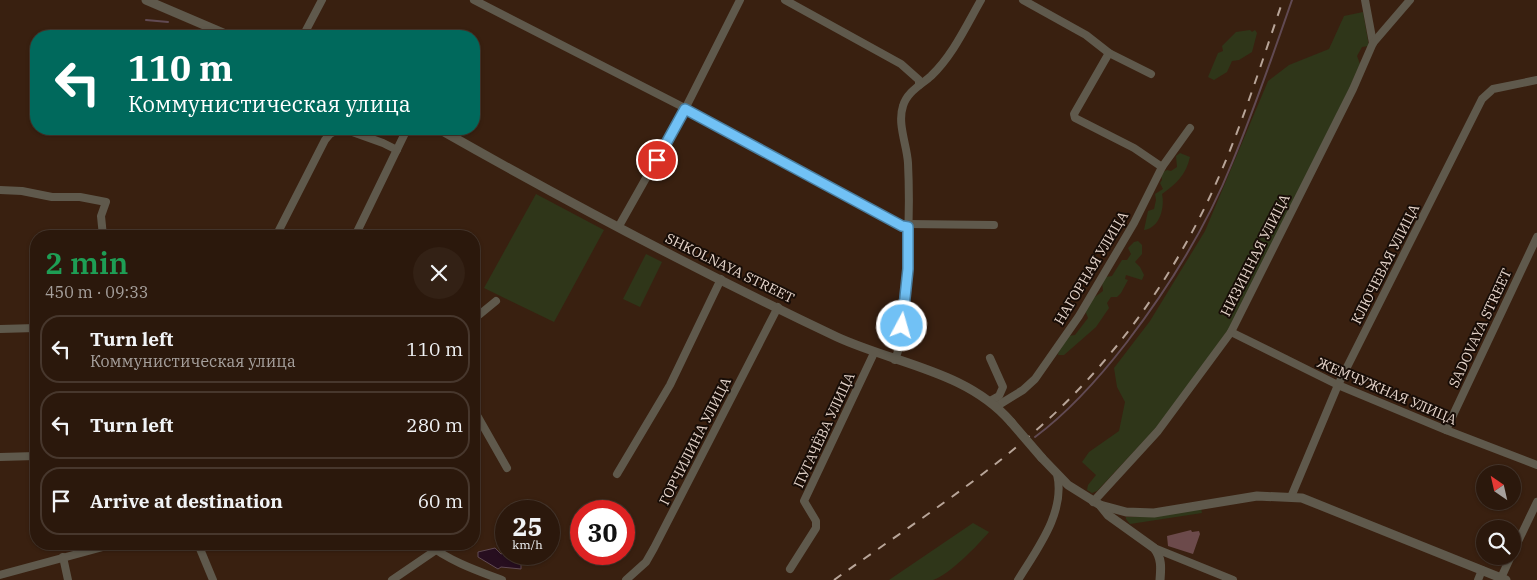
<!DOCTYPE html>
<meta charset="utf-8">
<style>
:root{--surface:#2b180c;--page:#332115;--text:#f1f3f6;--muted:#a6a09d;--line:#47372d}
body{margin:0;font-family:"IBM Plex Serif",serif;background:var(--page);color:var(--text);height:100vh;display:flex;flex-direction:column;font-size:19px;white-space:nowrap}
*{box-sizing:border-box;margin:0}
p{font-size:16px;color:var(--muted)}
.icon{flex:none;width:28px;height:28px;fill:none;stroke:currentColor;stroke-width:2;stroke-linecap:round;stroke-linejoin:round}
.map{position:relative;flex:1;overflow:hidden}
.panel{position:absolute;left:30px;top:230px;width:450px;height:320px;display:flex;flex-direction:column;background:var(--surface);border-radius:20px;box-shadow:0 1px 4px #0004,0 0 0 1px var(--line)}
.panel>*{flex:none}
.hud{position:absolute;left:30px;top:30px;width:450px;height:105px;border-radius:20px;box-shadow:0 1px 4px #0004,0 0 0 1px var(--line);background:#00695c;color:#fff;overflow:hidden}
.needle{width:32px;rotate:326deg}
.controls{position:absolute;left:1476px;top:465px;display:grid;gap:10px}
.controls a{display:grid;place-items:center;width:45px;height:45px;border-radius:50%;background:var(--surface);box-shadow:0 1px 4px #0004,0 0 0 1px var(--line);font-size:25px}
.speed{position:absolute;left:495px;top:500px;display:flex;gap:10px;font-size:25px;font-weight:700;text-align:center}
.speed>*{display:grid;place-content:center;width:65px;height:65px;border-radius:50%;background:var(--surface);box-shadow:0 1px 4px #0004,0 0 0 1px var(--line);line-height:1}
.speed small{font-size:12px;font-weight:400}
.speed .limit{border:8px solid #d22;background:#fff;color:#111}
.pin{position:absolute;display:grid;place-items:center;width:42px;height:42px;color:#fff;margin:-21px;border:2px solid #fff;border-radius:50%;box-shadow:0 1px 5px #0007}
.me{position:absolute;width:55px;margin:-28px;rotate:6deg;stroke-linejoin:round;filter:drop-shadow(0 0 4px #0008)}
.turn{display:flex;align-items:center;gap:18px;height:105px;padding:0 15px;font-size:22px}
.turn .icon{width:65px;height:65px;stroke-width:2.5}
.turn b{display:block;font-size:35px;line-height:42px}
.round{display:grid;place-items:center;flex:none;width:52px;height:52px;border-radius:26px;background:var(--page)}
.head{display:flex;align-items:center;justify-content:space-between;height:85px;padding:0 15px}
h1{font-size:30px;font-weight:600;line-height:38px;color:#1e9e55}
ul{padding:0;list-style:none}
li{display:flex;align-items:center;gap:15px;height:68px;margin:0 10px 8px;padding:0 5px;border:2px solid var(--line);border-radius:20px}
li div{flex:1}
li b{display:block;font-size:19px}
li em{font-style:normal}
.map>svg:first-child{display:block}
.green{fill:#2f3619}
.water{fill:#270e1f;stroke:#614a53}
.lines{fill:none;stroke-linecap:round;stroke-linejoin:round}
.stream{stroke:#614a53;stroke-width:2}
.building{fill:#6c4a4b}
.minor{stroke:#5f594c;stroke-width:8}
.tertiary{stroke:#5f594c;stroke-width:9}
.rail{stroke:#b8a599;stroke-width:2;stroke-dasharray:9 9;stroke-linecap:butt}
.tertiary-bridge{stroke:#5f594c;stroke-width:9}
.route-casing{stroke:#497d9f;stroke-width:12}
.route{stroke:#71c1f5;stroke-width:9}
.labels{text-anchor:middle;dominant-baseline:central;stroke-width:4;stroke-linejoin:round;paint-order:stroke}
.street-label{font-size:14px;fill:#e7d6cc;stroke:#180d07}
</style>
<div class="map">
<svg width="1537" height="580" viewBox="0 0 1537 580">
<rect width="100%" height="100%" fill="#392010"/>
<!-- green -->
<g class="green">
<polygon points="1363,12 1369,46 1362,47 1357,56 1360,64 1348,91 1237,317 1167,416 1097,491 1092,493 1087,490 1088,485 1096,475 1082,462 1089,452 1119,431 1125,402 1117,387 1114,368 1150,321 1205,231 1268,81 1289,65 1329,49 1344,16"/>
<polygon points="1250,30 1252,32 1255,30 1257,33 1252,52 1239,60 1232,61 1227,72 1214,80 1208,77 1218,53 1223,51 1222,46 1236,32"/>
<path d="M 1180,153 L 1190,157 C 1186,175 1176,184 1162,194 C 1165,207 1160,228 1144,230 L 1148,211 L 1154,209 L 1156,200 L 1155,194 L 1163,189 L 1160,183 L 1162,180 L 1161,173 L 1167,170 L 1171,171 L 1177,167 L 1176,156 Z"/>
<polygon points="536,194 604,230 554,322 484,288"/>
<polygon points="1138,241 1142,245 1142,254 1135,262 1140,267 1144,275 1142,280 1126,275 1125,279 1128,280 1121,293 1117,297 1111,297 1107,303 1109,308 1096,327 1064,355 1058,355 1059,348 1068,336 1075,335 1088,318 1085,310 1092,299 1103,291 1102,282 1105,277 1112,276 1122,260 1127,260 1131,254 1128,248 1134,242"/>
<polygon points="646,254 662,262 640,307 623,299"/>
<polygon points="1201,508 1202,513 1130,524 1126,519 1126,517 1152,517"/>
<path d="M 973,523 L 989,532 C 978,545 949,575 933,580 C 923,580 900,580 889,580 Z"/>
</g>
<!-- water -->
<polygon class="water" points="495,548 501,554 506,552 521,557 521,569 501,567 498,569 478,557 478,552"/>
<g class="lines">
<!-- stream -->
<g class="stream">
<polyline points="146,20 168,22"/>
<path d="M 1035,437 C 1070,411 1100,377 1127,342 C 1169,287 1206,228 1232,163 C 1254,110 1273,55 1292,0"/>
</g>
</g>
<!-- building -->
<polygon class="building" points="1191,530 1192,532 1199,531 1200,534 1193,554 1168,546 1167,536"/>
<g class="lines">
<!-- minor -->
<g class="minor">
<polyline points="474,0 681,106 902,226 909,227"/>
<polyline points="785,0 901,64 919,80 919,85"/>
<polyline points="1023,0 1086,35 1109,53 1151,74"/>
<polyline points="1365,0 1373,43"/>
<polyline points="303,36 322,0"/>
<polyline points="1109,53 1074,114 1075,118 1134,148 1162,167"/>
<polyline points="344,129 383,143 397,150"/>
<polyline points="0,190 22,191 52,197 80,197 106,202 101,216 103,236"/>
<polyline points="907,224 994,225"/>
<polyline points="619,226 685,109 740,0"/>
<polyline points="276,236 325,140 330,134 339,129"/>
<polyline points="355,236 407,129"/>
<polyline points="474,319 496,301"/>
<polyline points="0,329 36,328"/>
<polyline points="1231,332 1338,385 1446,430 1537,465"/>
<path d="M 895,360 L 900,345 C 906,284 911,224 908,163 C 907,145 897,124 903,106 C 907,92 921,85 931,76 C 953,55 966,26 981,0"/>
<polyline points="990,401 999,396 1003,387 990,358"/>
<polyline points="997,406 1023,390 1035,379 1079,316 1134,223 1162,167 1190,128"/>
<polyline points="474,410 507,468"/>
<polyline points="1446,430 1537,237"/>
<polyline points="0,457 36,456"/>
<polyline points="617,474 670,385 721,279"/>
<polyline points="1291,497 1338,385 1482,99 1493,89 1537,80"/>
<polyline points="1093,502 1158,431 1231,332 1353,89 1373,43 1410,0"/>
<polyline points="198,544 213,580"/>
<path d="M 428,544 C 449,561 478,571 502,580"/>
<polyline points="1154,548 1233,580"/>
<polyline points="1512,554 1537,502"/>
<polyline points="63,557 68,580"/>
<polyline points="790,569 816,528 816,521 804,501 874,353"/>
<polyline points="0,575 114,544"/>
<polyline points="1501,578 1511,556"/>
<polyline points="392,580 436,550"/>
<polyline points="626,580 646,562 654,548 778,307"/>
<path d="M 1018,580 C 1037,549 1066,512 1057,474"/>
<polyline points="1478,580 1482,570"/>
</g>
<!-- tertiary -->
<g class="tertiary">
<polyline points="146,0 230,36"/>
<path d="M 439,129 C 569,203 702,273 837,337 C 896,364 967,371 1011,422"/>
<path d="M 1042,458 L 1068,485 L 1100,505 L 1108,515 L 1154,548 C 1162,558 1161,568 1160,580"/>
<polyline points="1100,505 1126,512 1154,513 1257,496 1302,498 1506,580"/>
</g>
<!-- rail -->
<path class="rail" d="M 834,580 C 904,530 977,483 1041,426 C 1108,366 1164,290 1204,209 C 1237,142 1259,70 1283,0"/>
<!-- tertiary-bridge -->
<polyline class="tertiary-bridge" points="1011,422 1042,458"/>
</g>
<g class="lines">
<!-- route casing -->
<g class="route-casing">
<polyline id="route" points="657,160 685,109 902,226 908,227 908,269 902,326"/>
</g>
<!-- route -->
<use href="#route" class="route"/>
</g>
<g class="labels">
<!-- street labels -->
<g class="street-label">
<text transform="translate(1255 255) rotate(-63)">НИЗИННАЯ УЛИЦА</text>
<text transform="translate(1385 264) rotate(-63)">КЛЮЧЕВАЯ УЛИЦА</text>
<text transform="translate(730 268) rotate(26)">SHKOLNAYA STREET</text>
<text transform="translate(1091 268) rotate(-59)">НАГОРНАЯ УЛИЦА</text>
<text transform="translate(1480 328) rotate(-65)">SADOVAYA STREET</text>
<text transform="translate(1387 391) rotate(23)">ЖЕМЧУЖНАЯ УЛИЦА</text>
<text transform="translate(824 430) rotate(-65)">ПУГАЧЁВА УЛИЦА</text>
<text transform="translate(695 441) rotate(-63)">ГОРЧИЛИНА УЛИЦА</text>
</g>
</g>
</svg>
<div class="controls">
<a><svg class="needle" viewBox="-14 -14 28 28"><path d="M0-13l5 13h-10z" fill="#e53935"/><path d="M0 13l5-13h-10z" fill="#a6a09d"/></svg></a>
<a><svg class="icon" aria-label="search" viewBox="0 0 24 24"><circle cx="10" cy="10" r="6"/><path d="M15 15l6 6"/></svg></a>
</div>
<div class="speed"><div>25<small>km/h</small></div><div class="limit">30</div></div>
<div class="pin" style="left:657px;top:160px;background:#d93025"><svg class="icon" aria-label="arrive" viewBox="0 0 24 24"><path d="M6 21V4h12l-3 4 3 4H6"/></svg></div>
<svg class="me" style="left:902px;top:326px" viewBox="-20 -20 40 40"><circle r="17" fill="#71c1f5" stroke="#fff" stroke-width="3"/><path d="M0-11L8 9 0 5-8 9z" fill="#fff"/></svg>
<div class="hud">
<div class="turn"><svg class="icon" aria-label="left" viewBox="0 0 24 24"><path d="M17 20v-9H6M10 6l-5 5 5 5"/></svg><div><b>110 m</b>Коммунистическая улица</div></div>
</div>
<section class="panel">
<div class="head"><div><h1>2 min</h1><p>450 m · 09:33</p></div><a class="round"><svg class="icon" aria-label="close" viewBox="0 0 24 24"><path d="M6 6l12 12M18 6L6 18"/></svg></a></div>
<ul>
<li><svg class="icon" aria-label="left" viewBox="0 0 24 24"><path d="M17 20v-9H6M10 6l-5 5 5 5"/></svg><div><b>Turn left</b><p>Коммунистическая улица</p></div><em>110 m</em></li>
<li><svg class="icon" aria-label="left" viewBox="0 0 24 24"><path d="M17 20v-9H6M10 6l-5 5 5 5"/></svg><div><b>Turn left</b></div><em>280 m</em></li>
<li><svg class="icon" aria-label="arrive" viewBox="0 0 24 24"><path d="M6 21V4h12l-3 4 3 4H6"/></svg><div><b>Arrive at destination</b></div><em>60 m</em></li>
</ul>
</section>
</div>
